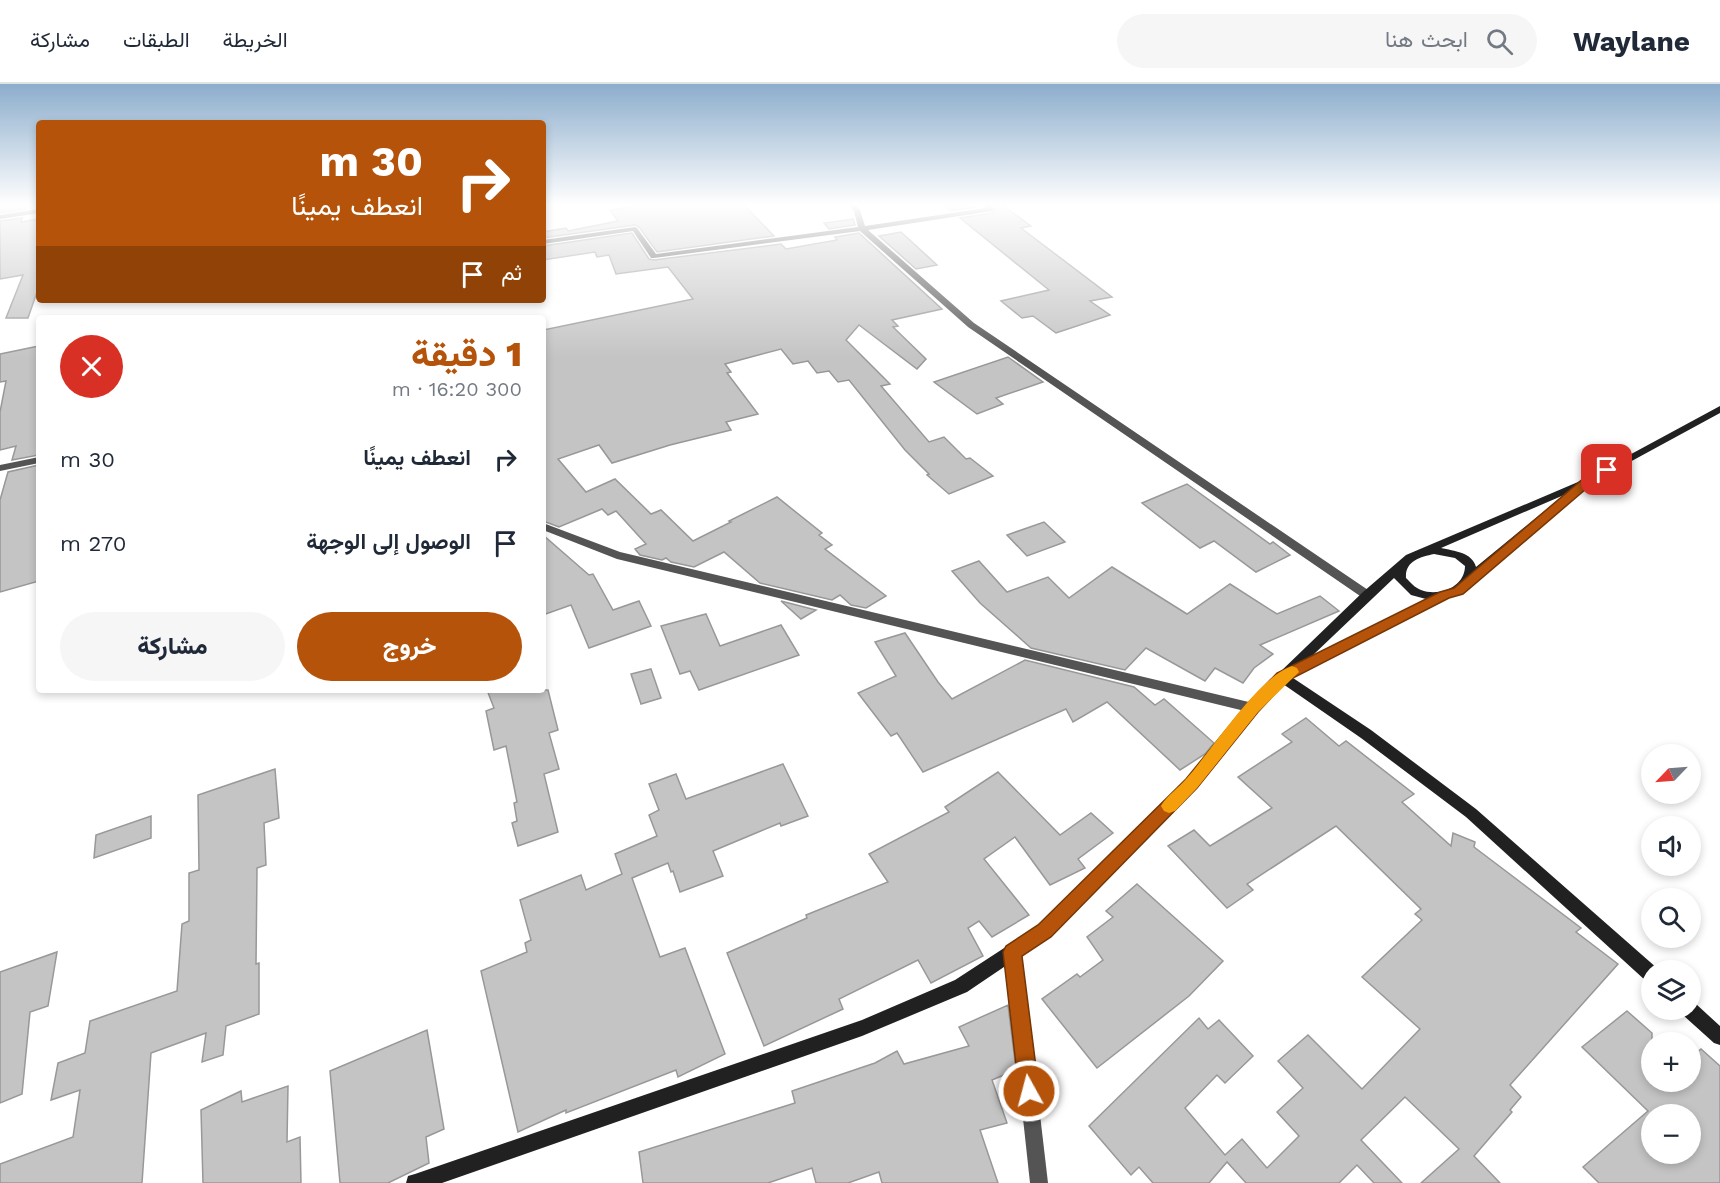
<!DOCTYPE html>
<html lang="ar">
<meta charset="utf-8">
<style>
:root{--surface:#fff;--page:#f6f6f7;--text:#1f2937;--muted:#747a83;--line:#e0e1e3;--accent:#b45309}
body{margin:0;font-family:"Work Sans",Vazirmatn,sans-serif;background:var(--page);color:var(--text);direction:rtl;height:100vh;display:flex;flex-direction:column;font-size:22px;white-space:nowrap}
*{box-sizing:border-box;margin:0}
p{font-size:20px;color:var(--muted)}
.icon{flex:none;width:33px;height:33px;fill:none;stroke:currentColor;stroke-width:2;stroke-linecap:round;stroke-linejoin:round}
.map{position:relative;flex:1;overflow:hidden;direction:ltr}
.details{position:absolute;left:36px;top:231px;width:510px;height:378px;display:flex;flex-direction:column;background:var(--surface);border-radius:6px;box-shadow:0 3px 9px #0003;direction:rtl}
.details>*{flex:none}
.guide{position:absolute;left:36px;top:36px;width:510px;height:183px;border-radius:6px;box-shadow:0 3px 9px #0003;direction:rtl;background:#b45309;color:#fff;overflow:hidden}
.needle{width:39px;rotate:245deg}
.tools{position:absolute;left:1641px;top:660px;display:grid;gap:12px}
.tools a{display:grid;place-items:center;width:60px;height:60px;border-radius:50%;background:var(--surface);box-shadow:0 3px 9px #0003;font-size:30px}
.pin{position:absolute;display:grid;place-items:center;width:51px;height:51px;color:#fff;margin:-26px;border-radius:12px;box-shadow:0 3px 9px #0006}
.me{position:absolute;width:66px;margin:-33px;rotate:353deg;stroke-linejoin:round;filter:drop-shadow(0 0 4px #0008)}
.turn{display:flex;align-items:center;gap:21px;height:126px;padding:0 24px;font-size:27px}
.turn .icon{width:78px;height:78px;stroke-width:2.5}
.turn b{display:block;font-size:42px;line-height:51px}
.then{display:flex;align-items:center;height:57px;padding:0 24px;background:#0003;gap:12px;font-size:22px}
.round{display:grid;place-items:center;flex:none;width:63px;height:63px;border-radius:32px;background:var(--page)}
.overview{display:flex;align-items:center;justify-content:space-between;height:102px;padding:0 24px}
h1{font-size:36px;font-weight:800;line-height:45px;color:var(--accent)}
.cta{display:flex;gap:12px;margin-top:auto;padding:12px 24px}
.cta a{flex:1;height:69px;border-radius:36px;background:var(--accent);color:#fff;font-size:24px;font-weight:800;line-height:69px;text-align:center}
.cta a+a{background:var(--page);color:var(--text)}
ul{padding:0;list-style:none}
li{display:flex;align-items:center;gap:18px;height:84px;padding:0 24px}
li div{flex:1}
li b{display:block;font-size:22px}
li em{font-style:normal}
header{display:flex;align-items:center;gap:36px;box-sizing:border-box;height:84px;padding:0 30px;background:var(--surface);border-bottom:2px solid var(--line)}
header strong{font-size:28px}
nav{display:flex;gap:33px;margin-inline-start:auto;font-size:21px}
.search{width:420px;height:54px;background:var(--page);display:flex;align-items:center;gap:15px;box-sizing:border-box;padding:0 21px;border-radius:33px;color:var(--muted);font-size:22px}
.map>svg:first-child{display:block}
.building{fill:#c4c4c4;stroke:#989898;stroke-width:1.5;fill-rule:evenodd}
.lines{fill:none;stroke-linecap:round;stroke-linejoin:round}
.street{fill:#545454;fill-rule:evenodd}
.secondary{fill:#212121;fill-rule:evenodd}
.route{fill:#b45309;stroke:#753606;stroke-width:1.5}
.slow{fill:#f59e0b}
</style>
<header>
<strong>Waylane</strong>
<div class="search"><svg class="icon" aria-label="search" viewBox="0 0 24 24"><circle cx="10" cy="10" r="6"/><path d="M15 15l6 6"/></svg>ابحث هنا</div>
<nav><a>الخريطة</a><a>الطبقات</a><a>مشاركة</a></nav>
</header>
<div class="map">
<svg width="1720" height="1099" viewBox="0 0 1720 1099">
<rect width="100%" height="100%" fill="#fff"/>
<!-- building -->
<g class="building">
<polygon points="0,120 27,120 26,125 0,129"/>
<polygon points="646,120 743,120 774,152 657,168 639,143 635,141 543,154 543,148 566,144 568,147 618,137 610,126"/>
<polygon points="942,120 980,120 981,122 951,127"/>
<polygon points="992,120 1001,120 1031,142 1021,144 1112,213 1090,217 1110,231 1056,249 1033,232 1022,234 1001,217 1049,206 960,134 993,129 996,124"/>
<polygon points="22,134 21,138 39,135 39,202 28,234 6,234 23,191 0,195 0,137"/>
<polygon points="853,135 855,141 829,145 824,139"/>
<polygon points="901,148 937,181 916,185 879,152"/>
<polygon points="632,149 649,175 654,176 781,160 786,165 837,156 835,153 859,149 942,225 892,236 898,242 893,243 926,275 917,285 859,241 846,256 890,300 881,302 929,358 944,353 966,375 970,374 993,392 949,410 927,391 929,390 905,366 849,296 838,298 829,287 817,289 808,277 793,280 781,265 725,280 731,288 727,289 758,330 726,338 731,346 670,361 612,379 599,361 558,375 586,408 615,395 651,430 661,426 693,457 731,438 729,437 777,413 822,449 819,451 832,461 825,465 886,512 866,524 851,521 840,511 832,516 760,499 724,468 694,483 671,478 666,474 662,476 640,471 635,465 646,460 616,427 608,431 602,425 559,443 543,437 543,246 693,215 668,183 616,190 609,171 597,173 595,168 543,176 543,162"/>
<polygon points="39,262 39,371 12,376 16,362 0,366 0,328 6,297 0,298 0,270"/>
<polygon points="1008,273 1043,298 996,314 1003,320 977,330 934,298"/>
<polygon points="39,381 39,497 0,508 0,416 8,388"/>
<polygon points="1187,400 1270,460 1273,458 1290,471 1256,488 1214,457 1200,464 1142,419"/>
<polygon points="1044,438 1065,458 1027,472 1007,451"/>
<polygon points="543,451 589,491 593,490 613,526 639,517 651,542 589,564 571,521 543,531"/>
<polygon points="979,477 1007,508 1048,493 1069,514 1112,483 1187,530 1230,500 1277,530 1320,512 1339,527 1260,561 1273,570 1254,584 1243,599 1215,584 1205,597 1146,564 1125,586 1031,564 980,519 952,487"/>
<polygon points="781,517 816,526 801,535"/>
<polygon points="706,530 720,562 781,541 799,571 699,606 690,587 680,590 661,542"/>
<polygon points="905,549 938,598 952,615 1025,576 1134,603 1155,621 1164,615 1214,659 1205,670 1180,686 1107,618 1073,638 1066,625 923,688 897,649 891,652 858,609 896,592 875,558"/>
<polygon points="651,585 661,614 641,620 631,590"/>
<polygon points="487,606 548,606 558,646 549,649 559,685 544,690 558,748 518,762 512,739 517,737 514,719 517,718 506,662 494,666 486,627 494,624"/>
<polygon points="1306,634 1339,662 1346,657 1414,710 1402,718 1451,762 1453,749 1475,758 1474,763 1581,844 1576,848 1618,880 1510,1001 1521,1013 1510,1026 1512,1028 1474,1072 1500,1099 1421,1099 1459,1065 1405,1013 1361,1056 1402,1099 1374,1099 1357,1081 1339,1099 1246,1099 1227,1078 1209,1099 1153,1099 1139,1083 1131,1091 1089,1042 1199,934 1208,945 1219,936 1253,972 1225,999 1217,991 1185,1024 1225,1071 1242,1055 1267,1084 1299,1052 1277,1028 1303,1004 1278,977 1308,951 1362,1005 1420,945 1362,893 1422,836 1415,830 1421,825 1336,742 1247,800 1253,806 1227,824 1168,762 1194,746 1210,762 1272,724 1238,693 1292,658 1282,650"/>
<polygon points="783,680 808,732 781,742 780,739 713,767 723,792 680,808 673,787 671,788 668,779 632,794 660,873 685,864 725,970 678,993 676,986 566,1029 566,1026 518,1048 481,887 527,868 525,859 531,856 520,816 581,791 586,806 622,790 615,770 657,752 649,731 659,726 649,700 676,690 686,715"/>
<polygon points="275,685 279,734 264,739 266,781 257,784 256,880 259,879 259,930 226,942 223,971 202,978 206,949 151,969 142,1099 0,1099 0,1080 73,1053 80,1006 51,1016 58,979 85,969 90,937 177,907 182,840 189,837 189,789 199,786 198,711"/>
<polygon points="998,688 1060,751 1091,729 1113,749 1078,775 1085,784 1050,801 1015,753 984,775 1029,831 992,853 979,837 968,844 983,872 931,899 918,876 839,915 843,925 764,962 727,869 807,834 806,831 888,798 869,770 949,728 945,723"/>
<polygon points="151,732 151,754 94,774 96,751"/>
<polygon points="1137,800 1223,877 1189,912 1097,984 1042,915 1077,890 1080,893 1103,876 1087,853 1113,833 1106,827"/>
<polygon points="57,868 48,922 30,928 22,1010 0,1019 0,888"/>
<polygon points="1008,921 1016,986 992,996 1007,1039 980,1046 998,1099 882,1099 879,1088 848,1099 816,1099 812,1084 768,1099 643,1099 639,1068 795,1019 792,1007 875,979 897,967 904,980 969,962 959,943"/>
<path d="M 1627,927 L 1652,949 L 1652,998 L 1690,998 L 1690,974 L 1701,965 L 1720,982 L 1720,1099 L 1599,1099 L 1583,1083 L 1648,1027 L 1582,963 ZM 1652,1030 L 1690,1030 L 1690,1070 L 1652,1070 Z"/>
<polygon points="427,946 444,1045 426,1053 429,1079 388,1099 340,1099 330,987"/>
<polygon points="288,1002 287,1058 300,1053 301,1099 203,1099 201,1026 241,1007 242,1018"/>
</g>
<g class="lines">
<!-- street -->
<g class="street">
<polygon points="848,120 855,120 860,126 865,142 986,124 982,120 989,120 994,124 994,126 992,127 868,146 974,239 1371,508 1373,511 1371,514 1363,514 968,243 860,147 654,174 651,174 633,147 543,160 543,156 635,143 637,144 656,170 858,143 854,127"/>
<polygon points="39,125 39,129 0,135 0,131"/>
<polygon points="39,373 39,379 0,387 0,381"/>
<polygon points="543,439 620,468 1253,619 1258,620 1259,624 1258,628 1253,629 617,475 543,446"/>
<polygon points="1013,860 1019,863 1021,868 1048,1099 1030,1099 1005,868 1007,863"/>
</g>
<!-- secondary -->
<g class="secondary">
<path d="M 1720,322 L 1720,329 L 1582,404 L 1582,407 L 1471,498 L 1466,505 L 1290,592 L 1371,646 L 1476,725 L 1658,885 L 1652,886 L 1652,899 L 1646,897 L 1466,733 L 1361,654 L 1283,600 L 1258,628 L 1197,704 L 1050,852 L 967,908 L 862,952 L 442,1099 L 406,1099 L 408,1092 L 415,1090 L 862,936 L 955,896 L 1038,842 L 1187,696 L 1248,620 L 1278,590 L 1363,508 L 1406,471 L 1585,395 ZM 1564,411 L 1476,483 C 1472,468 1454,467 1441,464 ZM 1434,470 L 1455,474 L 1465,482 C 1465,503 1439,513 1421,506 C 1415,504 1410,498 1406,494 C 1405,477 1420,473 1434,470 ZM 1394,494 L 1411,511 L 1426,515 L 1312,572 Z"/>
<polygon points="1690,918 1696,920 1720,942 1720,961 1714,959 1684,932 1682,926 1690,926"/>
</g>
</g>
<!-- sky -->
<linearGradient id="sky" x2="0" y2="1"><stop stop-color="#8cadcc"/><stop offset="0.44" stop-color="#fff"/><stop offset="1" stop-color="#fff" stop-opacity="0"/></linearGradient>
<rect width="1720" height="274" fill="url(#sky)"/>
<!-- route -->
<polygon class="route" points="1607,383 1611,384 1611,389 1593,399 1463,510 1449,514 1287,597 1258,628 1197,704 1051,853 1022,872 1039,1007 1036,1014 1029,1017 1021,1014 1019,1007 1003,868 1006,862 1038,841 1186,695 1247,620 1277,589 1440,508 1454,504 1584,394"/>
<!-- slow -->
<path class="slow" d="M 1292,582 L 1297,584 L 1299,588 L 1258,628 L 1197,704 L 1175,727 L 1169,729 L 1164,727 L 1161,722 C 1167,711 1179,704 1187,694 C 1212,666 1258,593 1292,582 Z"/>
</svg>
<div class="tools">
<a><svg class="needle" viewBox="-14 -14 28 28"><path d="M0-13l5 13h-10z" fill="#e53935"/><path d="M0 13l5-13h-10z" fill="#747a83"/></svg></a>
<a><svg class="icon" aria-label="sound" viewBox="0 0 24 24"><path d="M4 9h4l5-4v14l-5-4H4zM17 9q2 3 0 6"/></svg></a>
<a><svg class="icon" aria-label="search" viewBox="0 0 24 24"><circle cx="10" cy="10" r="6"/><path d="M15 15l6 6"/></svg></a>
<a><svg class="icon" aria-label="layers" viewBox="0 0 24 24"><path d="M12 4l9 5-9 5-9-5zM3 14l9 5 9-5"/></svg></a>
<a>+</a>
<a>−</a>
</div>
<div class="pin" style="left:1607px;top:386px;background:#d93025"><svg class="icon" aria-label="arrive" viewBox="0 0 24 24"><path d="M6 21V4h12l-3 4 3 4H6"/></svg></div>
<svg class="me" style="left:1029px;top:1007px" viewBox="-20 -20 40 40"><circle r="17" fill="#b45309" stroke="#fff" stroke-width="3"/><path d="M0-11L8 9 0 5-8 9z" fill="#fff"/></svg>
<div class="guide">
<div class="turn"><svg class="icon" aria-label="right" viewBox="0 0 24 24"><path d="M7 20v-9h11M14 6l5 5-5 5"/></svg><div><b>30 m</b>انعطف يمينًا</div></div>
<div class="then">ثم<svg class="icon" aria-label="arrive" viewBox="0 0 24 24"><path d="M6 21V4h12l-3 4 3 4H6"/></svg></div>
</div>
<section class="details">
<div class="overview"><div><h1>1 دقيقة</h1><p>300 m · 16:20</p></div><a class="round" style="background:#d93025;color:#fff"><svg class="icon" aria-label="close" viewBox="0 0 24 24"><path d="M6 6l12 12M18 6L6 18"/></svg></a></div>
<ul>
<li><svg class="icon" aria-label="right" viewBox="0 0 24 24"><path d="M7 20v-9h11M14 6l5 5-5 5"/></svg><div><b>انعطف يمينًا</b></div><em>30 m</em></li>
<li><svg class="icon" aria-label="arrive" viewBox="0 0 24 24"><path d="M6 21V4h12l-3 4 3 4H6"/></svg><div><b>الوصول إلى الوجهة</b></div><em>270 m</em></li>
</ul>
<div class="cta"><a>خروج</a><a>مشاركة</a></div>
</section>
</div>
